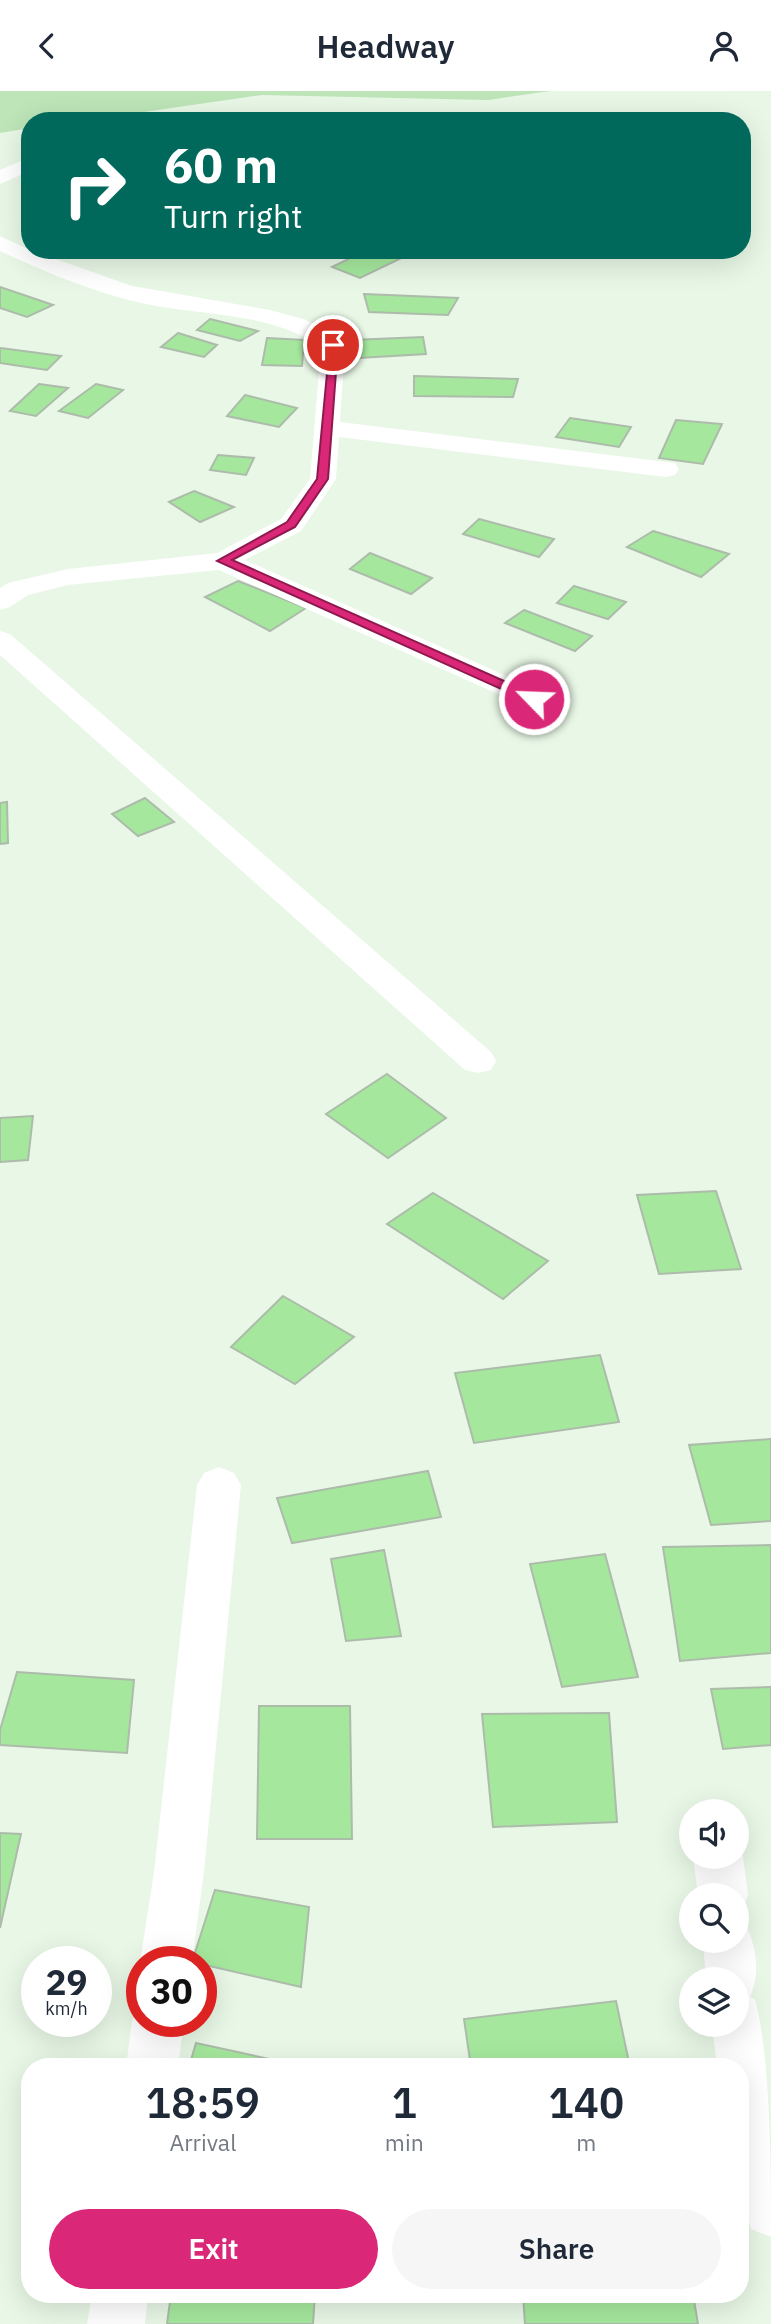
<!DOCTYPE html>
<style>
:root{--surface:#fff;--page:#f6f6f7;--text:#1f2937;--muted:#747a83;--accent:#db2777}
body{margin:0;font-family:"IBM Plex Sans",sans-serif;background:var(--page);color:var(--text);height:100vh;display:flex;flex-direction:column;font-size:26px;white-space:nowrap}
*{box-sizing:border-box;margin:0}
p{font-size:23px;color:var(--muted)}
.icon{flex:none;width:38px;height:38px;fill:none;stroke:currentColor;stroke-width:2;stroke-linecap:round;stroke-linejoin:round}
.map{position:relative;flex:1;overflow:hidden}
.sheet{position:absolute;left:21px;top:1967px;width:728px;height:245px;display:flex;flex-direction:column;background:var(--surface);border-radius:28px;box-shadow:0 7px 28px #0002}
.sheet>*{flex:none}
.guide{position:absolute;left:21px;top:21px;width:730px;height:147px;border-radius:28px;box-shadow:0 7px 28px #0002;background:#00695c;color:#fff;overflow:hidden}
.fabs{position:absolute;left:679px;top:1708px;display:grid;gap:14px}
.fabs a{display:grid;place-items:center;width:70px;height:70px;border-radius:50%;background:var(--surface);box-shadow:0 7px 28px #0002;font-size:35px}
.speed{position:absolute;left:21px;top:1855px;display:flex;gap:14px;font-size:35px;font-weight:700;text-align:center}
.speed>*{display:grid;place-content:center;width:91px;height:91px;border-radius:50%;background:var(--surface);box-shadow:0 7px 28px #0002;line-height:1}
.speed small{font-size:18px;font-weight:400}
.speed .limit{border:10px solid #d22;background:#fff;color:#111}
.pin{position:absolute;display:grid;place-items:center;width:60px;height:60px;color:#fff;margin:-30px;border:4px solid #fff;border-radius:50%;box-shadow:0 2px 7px #0007}
.me{position:absolute;width:77px;margin:-38px;rotate:294deg;stroke-linejoin:round;filter:drop-shadow(0 0 5px #0008)}
.turn{display:flex;align-items:center;gap:24px;height:147px;padding:0 28px;font-size:32px}
.turn .icon{width:91px;height:91px;stroke-width:2.5}
.turn b{display:block;font-size:49px;line-height:60px}
.eta{display:flex;justify-content:space-evenly;align-items:center;height:119px;text-align:center}
.eta b{font-size:42px;font-weight:600;line-height:49px}
.button{display:flex;gap:14px;margin-top:auto;padding:14px 28px}
.button a{flex:1;height:80px;border-radius:42px;background:var(--accent);color:#fff;font-size:28px;font-weight:600;line-height:80px;text-align:center}
.button a+a{background:var(--page);color:var(--text)}
header{display:flex;justify-content:space-between;align-items:center;height:91px;padding:0 28px;background:var(--surface);font-size:32px;font-weight:600}
.map>svg:first-child{display:block}
.green{fill:#bde5b8}
.building{fill:#a5e89d;stroke:#adbbab;stroke-width:2}
.lines{fill:none;stroke-linecap:round;stroke-linejoin:round}
.minor{fill:#fff;fill-rule:evenodd}
.route{fill:#db2777;stroke:#8e194d;stroke-width:2}
</style>
<header><svg class="icon" aria-label="back" viewBox="0 0 24 24"><path d="M15 5l-7 7 7 7"/></svg>Headway<svg class="icon" aria-label="person" viewBox="0 0 24 24"><circle cx="12" cy="8" r="4"/><path d="M4 21q1-7 8-7t8 7"/></svg></header>
<div class="map">
<svg width="771" height="2233" viewBox="0 0 771 2233">
<rect width="100%" height="100%" fill="#e8f7e6"/>
<!-- green -->
<polygon class="green" points="0,0 550,0 488,9 262,4 82,30 30,30 30,37 0,42"/>
<!-- building -->
<g class="building">
<polygon points="367,159 418,159 360,187 332,176"/>
<polygon points="0,196 53,214 27,226 0,217"/>
<polygon points="364,203 458,207 448,224 369,221"/>
<polygon points="210,228 258,240 240,250 197,239"/>
<polygon points="178,242 217,254 204,266 161,256"/>
<polygon points="423,246 426,263 359,267 352,249"/>
<polygon points="267,247 304,249 302,275 262,274"/>
<polygon points="0,258 1,257 61,265 47,279 0,272"/>
<polygon points="414,285 518,288 513,306 414,305"/>
<polygon points="39,293 68,297 36,325 10,320"/>
<polygon points="96,293 123,299 88,327 59,320"/>
<polygon points="245,304 297,317 279,336 227,325"/>
<polygon points="570,327 631,336 619,356 556,346"/>
<polygon points="676,329 722,333 703,373 659,367"/>
<polygon points="218,364 254,367 246,384 210,379"/>
<polygon points="194,400 234,416 200,431 169,411"/>
<polygon points="479,428 554,448 539,466 463,443"/>
<polygon points="653,440 729,463 701,486 627,456"/>
<polygon points="370,462 432,487 411,503 350,478"/>
<polygon points="238,490 306,517 270,540 205,506"/>
<polygon points="574,495 626,511 608,528 557,512"/>
<polygon points="524,519 592,545 575,560 505,532"/>
<polygon points="145,707 174,731 138,745 112,723"/>
<polygon points="7,711 8,752 0,753 0,712"/>
<polygon points="387,983 446,1027 388,1067 326,1023"/>
<polygon points="33,1025 28,1069 0,1071 0,1027"/>
<polygon points="716,1100 741,1178 659,1183 637,1104"/>
<polygon points="433,1102 548,1170 503,1208 387,1133"/>
<polygon points="283,1205 354,1246 295,1293 231,1256"/>
<polygon points="600,1264 619,1331 474,1352 455,1282"/>
<polygon points="771,1348 771,1430 711,1434 689,1354"/>
<polygon points="428,1380 441,1426 292,1452 277,1407"/>
<polygon points="771,1454 771,1562 680,1570 663,1456"/>
<polygon points="384,1459 401,1545 346,1550 331,1468"/>
<polygon points="605,1463 638,1586 562,1596 530,1473"/>
<polygon points="17,1581 134,1589 127,1662 0,1654 0,1639"/>
<polygon points="771,1596 771,1654 723,1658 711,1598"/>
<polygon points="259,1615 350,1615 352,1748 257,1748"/>
<polygon points="609,1622 617,1731 493,1736 482,1623"/>
<polygon points="0,1742 21,1743 0,1837"/>
<polygon points="215,1799 309,1816 301,1896 192,1871"/>
<polygon points="616,1910 630,1976 471,1976 464,1928"/>
<polygon points="196,1952 306,1976 189,1976"/>
<polygon points="171,2203 315,2203 313,2233 167,2233"/>
<polygon points="523,2203 693,2203 698,2233 525,2233"/>
</g>
<g class="lines">
<!-- minor -->
<g class="minor">
<polygon points="30,66 30,80 0,93 0,79"/>
<path d="M 0,145 L 30,159 L 132,195 L 270,219 L 303,228 L 324,237 L 345,254 L 340,331 L 675,372 L 679,378 L 675,384 L 666,386 L 339,346 L 336,388 L 301,440 L 245,469 L 545,602 L 549,608 L 545,614 L 534,617 L 523,614 L 219,479 L 68,494 L 28,504 L 10,516 L 0,519 L 0,497 L 8,492 L 68,478 L 217,462 L 281,428 L 310,388 L 321,256 C 271,221 203,225 146,213 C 95,202 47,182 0,160 Z"/>
<polygon points="0,540 10,543 491,961 496,970 491,979 478,982 465,979 0,564"/>
<polygon points="219,1376 234,1382 241,1394 204,1781 192,1871 142,1871 142,1874 140,1871 154,1781 197,1394 204,1382"/>
<polygon points="737,1753 743,1766 748,1804 741,1821 737,1822 737,1804 698,1804 693,1766 737,1766"/>
<path d="M 737,1829 L 746,1833 C 756,1857 761,1881 750,1906 L 755,1908 C 771,1969 771,2078 771,2146 L 751,2138 L 740,2101 L 740,1976 L 717,1976 L 712,1934 L 737,1934 L 737,1888 L 706,1888 L 703,1850 L 737,1850 Z"/>
<polygon points="142,1911 142,1930 184,1930 178,1976 126,1976 132,1930"/>
<polygon points="92,2203 148,2203 145,2233 87,2233"/>
</g>
</g>
<!-- route -->
<polygon class="route" points="330,251 338,254 328,388 295,436 232,469 538,605 538,611 530,611 217,470 287,431 317,388"/>
</svg>
<div class="fabs">
<a><svg class="icon" aria-label="sound" viewBox="0 0 24 24"><path d="M4 9h4l5-4v14l-5-4H4zM17 9q2 3 0 6"/></svg></a>
<a><svg class="icon" aria-label="search" viewBox="0 0 24 24"><circle cx="10" cy="10" r="6"/><path d="M15 15l6 6"/></svg></a>
<a><svg class="icon" aria-label="layers" viewBox="0 0 24 24"><path d="M12 4l9 5-9 5-9-5zM3 14l9 5 9-5"/></svg></a>
</div>
<div class="speed"><div>29<small>km/h</small></div><div class="limit">30</div></div>
<div class="pin" style="left:333px;top:254px;background:#d93025"><svg class="icon" aria-label="arrive" viewBox="0 0 24 24"><path d="M6 21V4h12l-3 4 3 4H6"/></svg></div>
<svg class="me" style="left:534px;top:608px" viewBox="-20 -20 40 40"><circle r="17" fill="#db2777" stroke="#fff" stroke-width="3"/><path d="M0-11L8 9 0 5-8 9z" fill="#fff"/></svg>
<div class="guide">
<div class="turn"><svg class="icon" aria-label="right" viewBox="0 0 24 24"><path d="M7 20v-9h11M14 6l5 5-5 5"/></svg><div><b>60 m</b>Turn right</div></div>
</div>
<section class="sheet">
<div class="eta">
<div><b>18:59</b><p>Arrival</p></div>
<div><b>1</b><p>min</p></div>
<div><b>140</b><p>m</p></div>
</div>
<div class="button"><a>Exit</a><a>Share</a></div>
</section>
</div>
